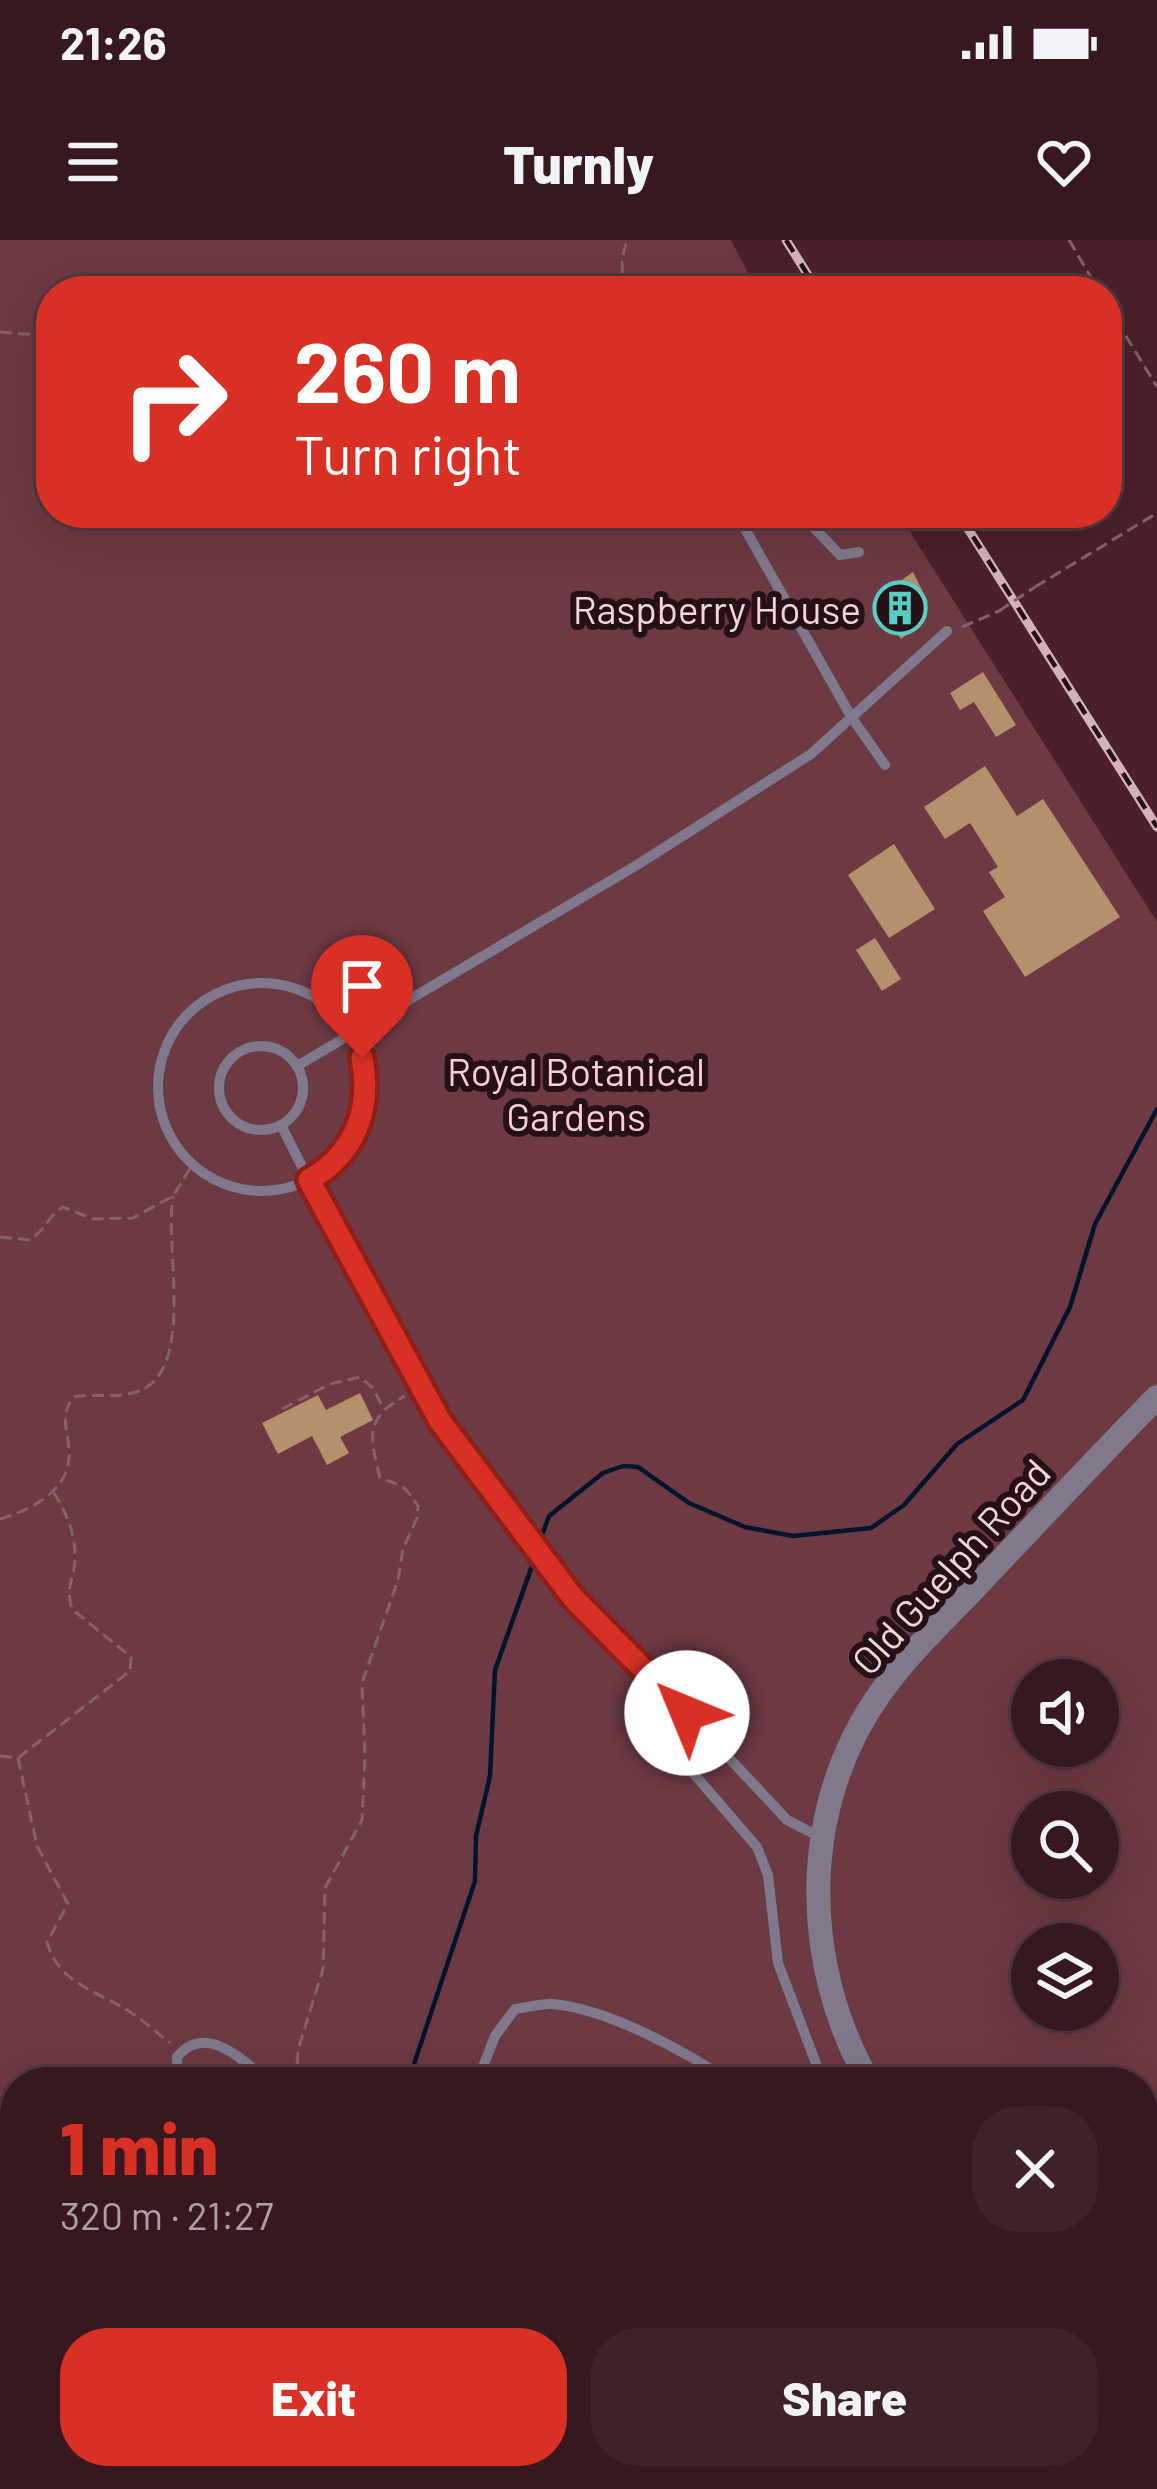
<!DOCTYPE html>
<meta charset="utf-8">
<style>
:root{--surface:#38181f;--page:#3f2128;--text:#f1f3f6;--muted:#aba0a4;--line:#52373d;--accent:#d93025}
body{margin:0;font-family:Barlow,sans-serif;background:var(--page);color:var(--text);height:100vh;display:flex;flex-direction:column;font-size:45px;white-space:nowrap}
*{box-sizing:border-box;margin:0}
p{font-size:39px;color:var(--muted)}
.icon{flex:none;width:66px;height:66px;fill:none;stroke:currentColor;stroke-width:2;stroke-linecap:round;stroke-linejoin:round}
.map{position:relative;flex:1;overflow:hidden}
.panel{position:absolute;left:0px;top:1827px;width:1158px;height:423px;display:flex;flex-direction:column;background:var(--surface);border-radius:48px 48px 0 0;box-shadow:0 12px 48px #0002,0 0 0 3px var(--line)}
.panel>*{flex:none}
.top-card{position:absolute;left:36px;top:36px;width:1086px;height:252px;border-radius:48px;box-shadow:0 12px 48px #0002,0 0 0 3px var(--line);background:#d93025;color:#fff;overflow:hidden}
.fabs{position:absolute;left:1011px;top:1419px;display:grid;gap:24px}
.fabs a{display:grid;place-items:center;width:108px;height:108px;border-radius:50%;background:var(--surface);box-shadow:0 12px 48px #0002,0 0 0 3px var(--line);font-size:60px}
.pin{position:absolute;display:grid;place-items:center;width:102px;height:102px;color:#fff;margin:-123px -51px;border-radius:50% 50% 50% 0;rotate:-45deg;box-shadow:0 0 12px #0007}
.pin .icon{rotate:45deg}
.me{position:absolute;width:132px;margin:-66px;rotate:315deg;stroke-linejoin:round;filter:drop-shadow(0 0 9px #0008)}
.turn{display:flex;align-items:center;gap:42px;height:252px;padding:0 60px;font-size:54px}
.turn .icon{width:156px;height:156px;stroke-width:2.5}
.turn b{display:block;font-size:84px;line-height:102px}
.round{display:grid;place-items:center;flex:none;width:126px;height:126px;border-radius:48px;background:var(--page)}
.summary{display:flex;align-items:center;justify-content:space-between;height:204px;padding:0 60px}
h1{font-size:72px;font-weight:800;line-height:90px;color:var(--accent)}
.cta{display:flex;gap:24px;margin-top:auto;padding:24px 60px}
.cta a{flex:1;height:138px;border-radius:48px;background:var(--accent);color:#fff;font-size:48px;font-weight:800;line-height:138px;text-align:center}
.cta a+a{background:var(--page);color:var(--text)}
.status{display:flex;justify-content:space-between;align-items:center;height:84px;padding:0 60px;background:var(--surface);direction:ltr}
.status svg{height:33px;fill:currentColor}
header{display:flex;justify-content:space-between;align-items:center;height:156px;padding:0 60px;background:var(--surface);font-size:54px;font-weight:800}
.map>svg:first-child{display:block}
.green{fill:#6d3943;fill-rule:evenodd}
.water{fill:#00142c}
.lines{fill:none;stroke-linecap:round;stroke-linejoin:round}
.stream{stroke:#00142c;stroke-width:4.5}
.building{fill:#b4916c}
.service-casing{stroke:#663d45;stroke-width:14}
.tertiary-casing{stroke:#663d45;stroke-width:27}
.motorway-casing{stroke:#663d45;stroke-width:39}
.path{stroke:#876168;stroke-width:3;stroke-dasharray:12 6;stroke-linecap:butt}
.service{stroke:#82788b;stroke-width:10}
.tertiary{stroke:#82788b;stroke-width:24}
.motorway{stroke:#f0e2fd;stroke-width:36}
.rail-casing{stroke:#d3b3b8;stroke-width:9}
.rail{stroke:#251115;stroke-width:4.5;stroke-dasharray:14;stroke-linecap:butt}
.path-bridge{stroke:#876168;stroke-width:3;stroke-dasharray:12 6;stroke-linecap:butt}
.route-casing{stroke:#8d1f18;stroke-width:30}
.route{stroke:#d93025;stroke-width:21}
.labels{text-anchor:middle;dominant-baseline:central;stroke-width:12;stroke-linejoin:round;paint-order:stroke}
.poi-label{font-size:39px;fill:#f3d5d9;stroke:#251115;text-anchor:end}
.park-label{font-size:39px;fill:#fbced4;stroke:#251115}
.street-label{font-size:39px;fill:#f3d5d9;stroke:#251115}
</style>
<div class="status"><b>21:26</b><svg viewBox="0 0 49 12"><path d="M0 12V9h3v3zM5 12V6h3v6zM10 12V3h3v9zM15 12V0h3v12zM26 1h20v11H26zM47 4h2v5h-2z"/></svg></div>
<header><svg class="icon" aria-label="menu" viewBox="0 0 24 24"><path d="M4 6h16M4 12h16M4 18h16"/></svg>Turnly<svg class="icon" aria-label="heart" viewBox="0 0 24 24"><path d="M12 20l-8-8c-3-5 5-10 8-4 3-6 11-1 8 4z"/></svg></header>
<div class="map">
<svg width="1157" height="2249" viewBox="0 0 1157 2249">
<rect width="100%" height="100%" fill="#4b2029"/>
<!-- green -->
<path class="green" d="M 0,0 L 731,0 L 757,51 L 51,51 L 51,273 L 898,273 L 1157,682 L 1157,2064 L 1143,2072 L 1143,1842 L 15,1842 L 15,2145 L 0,2135 ZM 1032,1440 L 1098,1440 L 1098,1506 L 1032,1506 ZM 1032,1572 L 1098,1572 L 1098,1638 L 1032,1638 ZM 1032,1704 L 1098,1704 L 1098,1770 L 1032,1770 Z"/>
<!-- water -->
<polygon class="water" points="0,2135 15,2145 15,2235 1023,2235 1011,2249 0,2249"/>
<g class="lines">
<!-- stream -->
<g class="stream">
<polyline points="542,1295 549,1276 603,1233 623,1226 638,1227 689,1263 745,1287 793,1296 871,1288 904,1265 957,1204 1023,1160 1070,1067 1095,984 1157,869"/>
<polyline points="408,1842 475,1641 476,1596 490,1536 495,1430 532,1326"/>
</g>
</g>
<!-- building -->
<g class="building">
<polygon points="913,332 928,362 909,375 917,387 901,399 875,359"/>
<polygon points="983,432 1016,485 996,497 974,462 960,470 950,453"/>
<polygon points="985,526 1017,576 1043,559 1120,677 1025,737 983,671 1005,657 989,632 998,627 970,583 945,599 924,567"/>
<polygon points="894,604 935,669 889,698 848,635"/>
<polygon points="875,698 901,739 882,751 856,710"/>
<polygon points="360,1153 373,1180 340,1197 349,1213 327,1225 312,1196 278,1214 262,1183 318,1155 326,1170"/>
</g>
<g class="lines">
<!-- service casing -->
<g class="service-casing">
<g id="service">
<polyline points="736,273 852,478 885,525"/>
<polyline points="800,273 840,315 859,312"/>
<circle cx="262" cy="847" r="104"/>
<circle cx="261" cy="848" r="42"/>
<polyline points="297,826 637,625 811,514 947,391"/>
<path d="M 281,885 C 331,984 380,1084 439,1178 C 502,1280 584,1369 668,1454 L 679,1453 L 688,1462 L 687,1473 L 787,1580 L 822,1598"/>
<polyline points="668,1454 666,1466 675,1475 687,1473"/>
<polyline points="657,1523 674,1518 688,1527 757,1607 768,1635 778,1723 820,1834 819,1842"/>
<path d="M 178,1842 L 177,1817 C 207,1781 243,1822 270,1842"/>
<path d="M 477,1842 L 495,1796 L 515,1769 C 526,1768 540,1763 552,1764 C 607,1768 686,1812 731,1842"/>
</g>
</g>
<!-- tertiary casing -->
<g class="tertiary-casing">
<g id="tertiary">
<path d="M 869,1842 C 800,1723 799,1566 881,1452 C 911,1410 951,1374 986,1336 C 1043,1276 1099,1216 1157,1157"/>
<polyline points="1143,2035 1157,2045"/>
</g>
</g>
<!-- motorway casing -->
<g class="motorway-casing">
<g id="motorway">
<polyline points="1143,2198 1157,2185"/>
<polyline points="1090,2249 1103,2235"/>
</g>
</g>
<!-- path -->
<g class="path">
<polyline points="1069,0 1099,51"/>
<polyline points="623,51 622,18 627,0"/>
<polyline points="1107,65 1157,147"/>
<polyline points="0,92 51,96"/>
<polyline points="1035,347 1157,273"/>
<polyline points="962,387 999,371"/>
<path d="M 0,997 L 30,1000 C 45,990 49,975 63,967 L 93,979 L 133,978 L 173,956 L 192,925"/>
<polyline points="282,1169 330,1144 360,1137 373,1148 383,1168"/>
<path d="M 0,1279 C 31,1270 72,1250 69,1211 C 68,1189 59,1177 73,1157 C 94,1153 119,1159 139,1151 C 196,1129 164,1007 173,956"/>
<path d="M 0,1516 L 18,1518 L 130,1431 L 131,1417 L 73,1370 C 64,1351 74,1339 75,1320 C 76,1295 67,1274 54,1253"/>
<path d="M 18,1518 L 37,1606 L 68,1664 L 47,1702 C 58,1744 100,1752 132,1773 C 145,1782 157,1793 170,1803"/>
<path d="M 296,1842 L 298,1810 L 323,1729 L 325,1648 L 362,1580 L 365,1517 L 362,1443 L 398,1340 L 403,1309 L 417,1278 L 418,1266 L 409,1253 L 402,1246 L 380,1238 C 370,1197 364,1178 405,1156"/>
<polyline points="0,2048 15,2063"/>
</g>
<!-- service -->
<use href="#service" class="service"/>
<!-- tertiary -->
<use href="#tertiary" class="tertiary"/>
<!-- motorway -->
<use href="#motorway" class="motorway"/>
<!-- rail casing -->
<g class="rail-casing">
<g id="rail">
<polyline points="786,0 818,51"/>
<polyline points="958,273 1157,587"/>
</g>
</g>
<!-- rail -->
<use href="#rail" class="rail"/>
<!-- path-bridge -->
<polyline class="path-bridge" points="999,371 1035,347"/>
</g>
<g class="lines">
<!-- route casing -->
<g class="route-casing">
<path id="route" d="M 362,818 C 372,869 355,914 309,940 L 440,1181 L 574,1359 L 668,1454 L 679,1453 L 688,1462 L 687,1473"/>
</g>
<!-- route -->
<use href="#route" class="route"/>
</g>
<!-- icons -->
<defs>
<g id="building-ring" transform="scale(2.7)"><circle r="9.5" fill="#251115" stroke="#55cec5" stroke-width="1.5"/><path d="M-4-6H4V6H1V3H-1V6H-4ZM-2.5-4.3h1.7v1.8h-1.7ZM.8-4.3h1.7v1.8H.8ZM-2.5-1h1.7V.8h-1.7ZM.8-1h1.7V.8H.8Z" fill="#55cec5"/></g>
</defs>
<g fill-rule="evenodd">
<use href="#building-ring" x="900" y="368"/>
</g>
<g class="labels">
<!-- poi labels -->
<g class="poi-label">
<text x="861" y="368">Raspberry House</text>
</g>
<!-- park labels -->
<g class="park-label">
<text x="576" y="830">Royal Botanical<tspan x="576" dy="45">Gardens</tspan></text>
</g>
<!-- street labels -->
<g class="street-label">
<text transform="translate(950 1326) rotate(-48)">Old Guelph Road</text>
</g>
</g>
</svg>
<div class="fabs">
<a><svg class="icon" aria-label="sound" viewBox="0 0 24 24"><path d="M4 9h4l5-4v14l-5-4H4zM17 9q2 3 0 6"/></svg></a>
<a><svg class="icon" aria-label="search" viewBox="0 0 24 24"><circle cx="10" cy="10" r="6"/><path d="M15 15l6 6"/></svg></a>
<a><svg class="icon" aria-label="layers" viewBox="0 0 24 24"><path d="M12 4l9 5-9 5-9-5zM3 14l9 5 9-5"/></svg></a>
</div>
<div class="pin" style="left:362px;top:818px;background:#d93025"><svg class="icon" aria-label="arrive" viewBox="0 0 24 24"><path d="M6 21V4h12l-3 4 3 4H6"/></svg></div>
<svg class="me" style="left:687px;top:1473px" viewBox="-20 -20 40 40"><circle r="19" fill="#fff"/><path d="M0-13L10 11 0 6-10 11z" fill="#d93025"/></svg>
<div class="top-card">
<div class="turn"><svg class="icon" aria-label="right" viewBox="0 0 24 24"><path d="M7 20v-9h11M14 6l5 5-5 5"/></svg><div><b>260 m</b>Turn right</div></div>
</div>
<section class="panel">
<div class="summary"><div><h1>1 min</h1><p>320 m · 21:27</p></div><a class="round"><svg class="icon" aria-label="close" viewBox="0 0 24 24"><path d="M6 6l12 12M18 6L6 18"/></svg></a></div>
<div class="cta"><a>Exit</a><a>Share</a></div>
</section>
</div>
